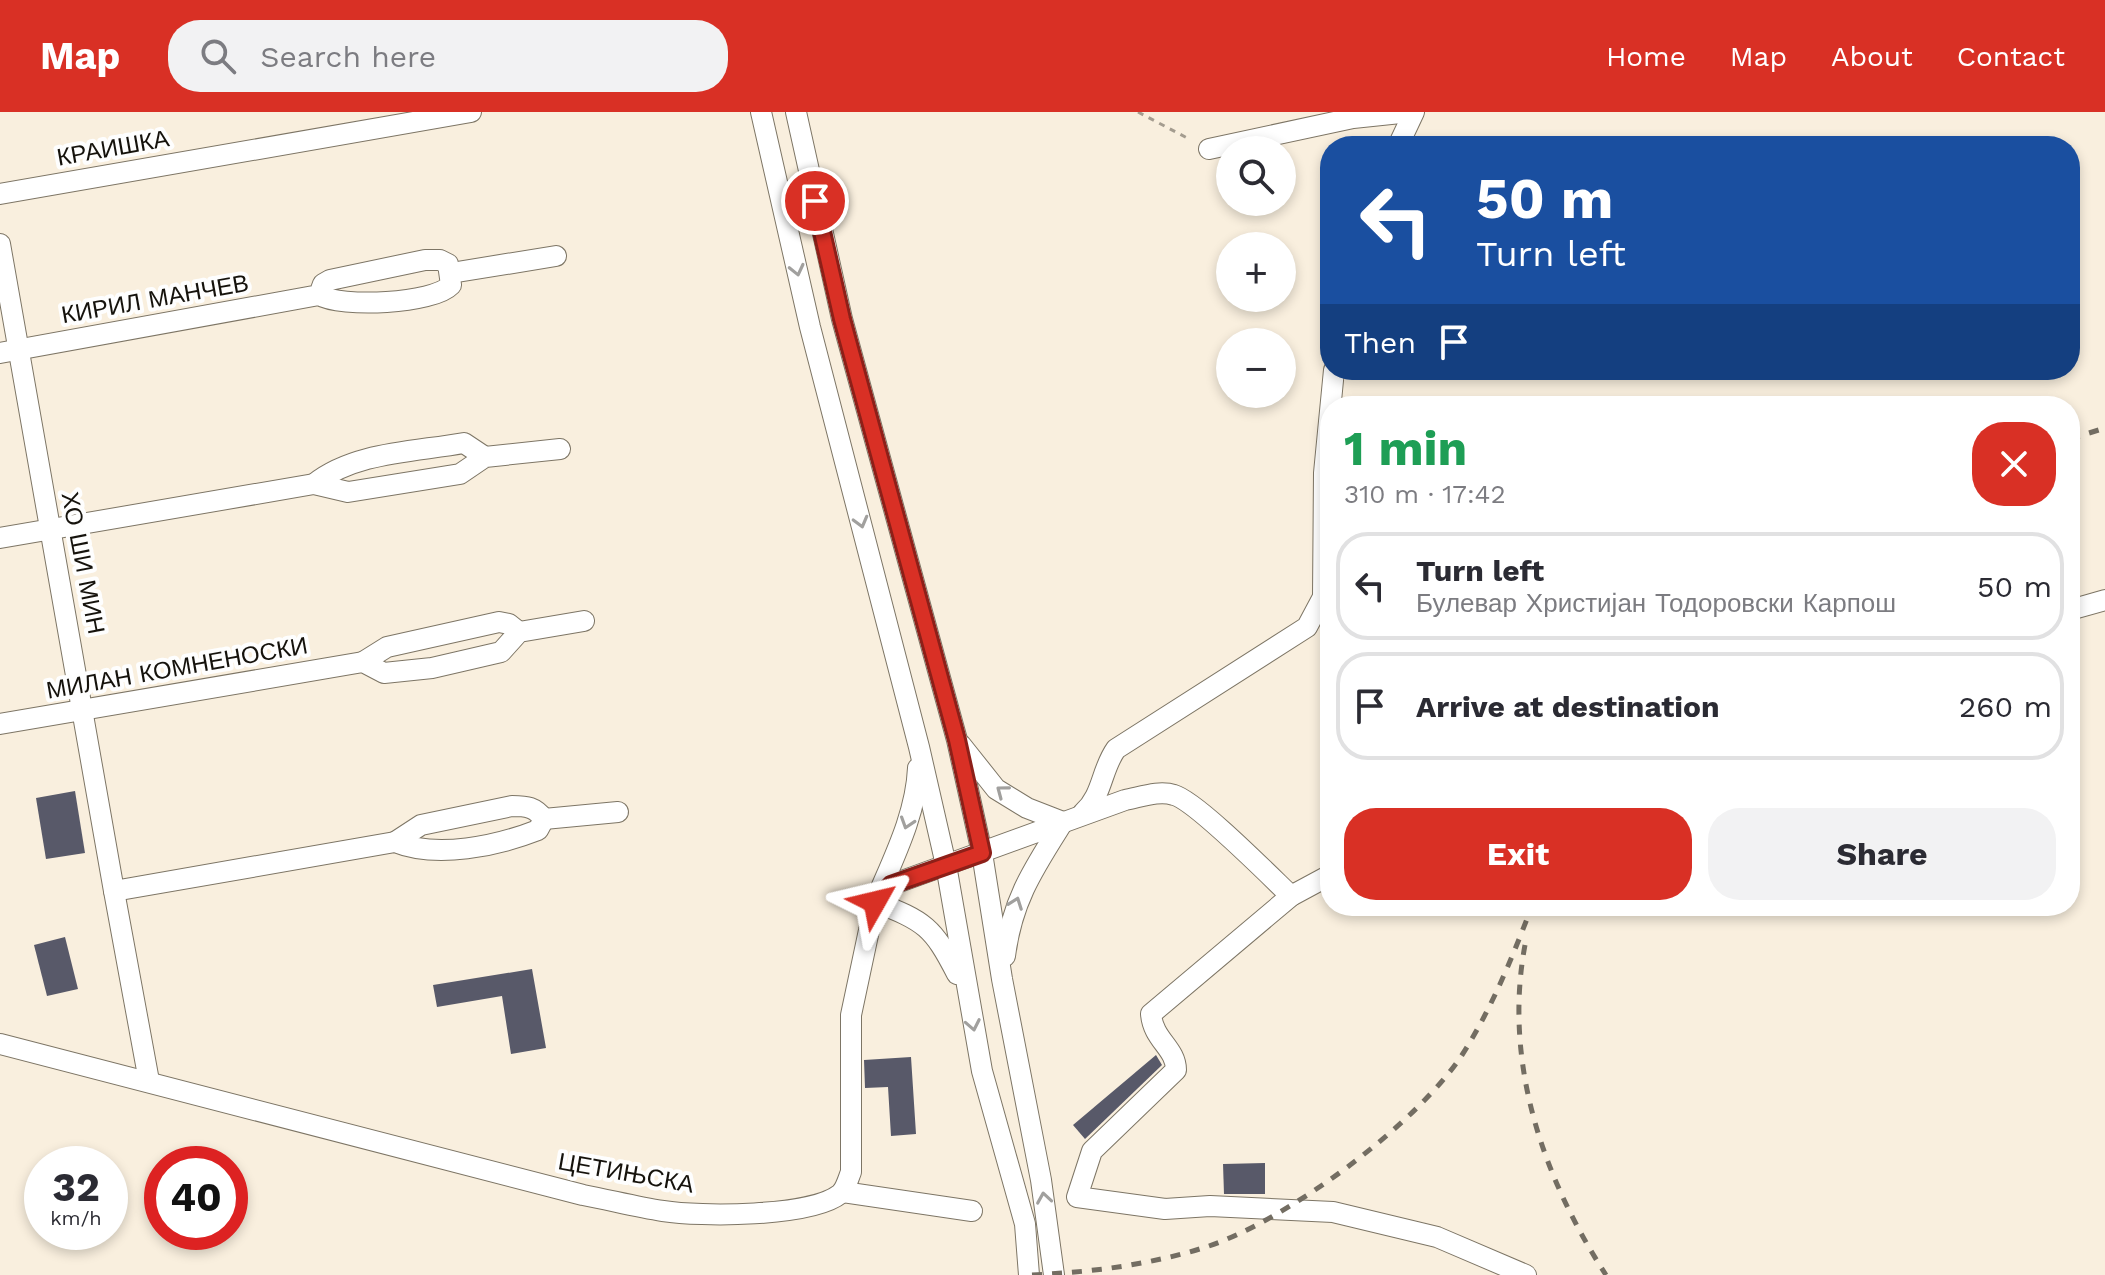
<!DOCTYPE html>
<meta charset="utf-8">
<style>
:root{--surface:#fff;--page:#f2f2f3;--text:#2b2b33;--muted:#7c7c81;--line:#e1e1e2;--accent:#d93025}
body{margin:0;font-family:"Work Sans",sans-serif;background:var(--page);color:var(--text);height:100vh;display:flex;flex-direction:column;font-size:30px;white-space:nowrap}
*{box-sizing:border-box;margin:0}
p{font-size:26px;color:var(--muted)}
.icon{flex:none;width:44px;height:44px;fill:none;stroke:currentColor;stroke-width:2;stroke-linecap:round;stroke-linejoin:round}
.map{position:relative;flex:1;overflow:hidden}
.drawer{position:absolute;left:1320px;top:284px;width:760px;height:520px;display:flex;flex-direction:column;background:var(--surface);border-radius:32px;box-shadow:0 4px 12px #0003}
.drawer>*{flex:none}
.guide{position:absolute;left:1320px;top:24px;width:760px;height:244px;border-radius:32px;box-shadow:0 4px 12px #0003;background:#1a4fa0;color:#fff;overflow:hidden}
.fabs{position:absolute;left:1216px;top:24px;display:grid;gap:16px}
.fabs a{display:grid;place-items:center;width:80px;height:80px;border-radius:50%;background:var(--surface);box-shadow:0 4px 12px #0003;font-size:40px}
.speed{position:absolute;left:24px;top:1034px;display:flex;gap:16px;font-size:40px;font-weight:700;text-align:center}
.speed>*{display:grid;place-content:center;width:104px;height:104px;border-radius:50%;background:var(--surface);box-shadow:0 4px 12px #0003;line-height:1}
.speed small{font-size:20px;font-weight:400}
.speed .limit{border:12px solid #d22;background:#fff;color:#111}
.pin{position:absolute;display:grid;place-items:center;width:68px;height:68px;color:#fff;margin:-34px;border:4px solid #fff;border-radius:50%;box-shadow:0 2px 8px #0007}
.me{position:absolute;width:88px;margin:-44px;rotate:53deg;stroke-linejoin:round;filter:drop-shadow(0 0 6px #0008)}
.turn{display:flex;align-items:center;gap:28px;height:168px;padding:0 24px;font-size:36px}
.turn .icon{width:104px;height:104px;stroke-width:2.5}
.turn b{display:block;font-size:56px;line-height:68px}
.then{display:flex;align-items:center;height:76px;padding:0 24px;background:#0003;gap:16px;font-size:30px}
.round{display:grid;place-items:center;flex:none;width:84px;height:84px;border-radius:32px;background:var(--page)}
.head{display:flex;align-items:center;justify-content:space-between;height:136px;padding:0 24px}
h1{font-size:48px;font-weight:700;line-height:60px;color:#1e9e55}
.button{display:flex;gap:16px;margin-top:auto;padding:16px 24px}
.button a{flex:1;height:92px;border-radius:32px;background:var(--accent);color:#fff;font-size:32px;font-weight:700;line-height:92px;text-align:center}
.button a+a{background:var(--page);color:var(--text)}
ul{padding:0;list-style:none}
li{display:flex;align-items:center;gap:24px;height:108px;margin:0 16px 12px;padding:0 8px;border:4px solid var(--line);border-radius:32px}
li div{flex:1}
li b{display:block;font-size:30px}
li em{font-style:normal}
header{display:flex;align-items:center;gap:48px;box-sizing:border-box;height:112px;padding:0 40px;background:var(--accent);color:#fff}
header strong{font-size:38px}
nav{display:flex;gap:44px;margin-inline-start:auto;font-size:28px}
.search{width:560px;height:72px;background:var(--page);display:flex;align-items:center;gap:20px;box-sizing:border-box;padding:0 28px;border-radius:32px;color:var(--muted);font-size:30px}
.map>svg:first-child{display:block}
.building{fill:#585969}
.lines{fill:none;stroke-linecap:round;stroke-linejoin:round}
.minor-casing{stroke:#7d7565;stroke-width:22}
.path{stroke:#a49c8f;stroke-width:3;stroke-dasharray:6 6;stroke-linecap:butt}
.minor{stroke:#fff;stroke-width:20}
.rail{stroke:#736d62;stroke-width:5;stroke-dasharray:10 10;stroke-linecap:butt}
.oneway{stroke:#a1a09e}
.route-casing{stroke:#8d1f18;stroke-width:20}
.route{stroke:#d93025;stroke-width:14}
.labels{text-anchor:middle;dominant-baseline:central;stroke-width:8;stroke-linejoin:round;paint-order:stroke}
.street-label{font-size:24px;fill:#15120c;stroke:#fefefe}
</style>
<header>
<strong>Map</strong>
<div class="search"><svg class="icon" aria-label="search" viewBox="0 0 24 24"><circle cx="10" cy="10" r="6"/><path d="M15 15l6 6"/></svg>Search here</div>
<nav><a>Home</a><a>Map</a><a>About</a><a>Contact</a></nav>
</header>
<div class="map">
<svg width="2105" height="1163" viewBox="0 0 2105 1163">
<rect width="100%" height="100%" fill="#f9efde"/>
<!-- building -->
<g class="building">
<polygon points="75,679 85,741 46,747 36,686"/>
<polygon points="65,825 78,877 47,884 34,833"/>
<polygon points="532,857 546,936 511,942 502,884 437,895 433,873"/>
<polygon points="1156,943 1162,953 1085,1027 1073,1013"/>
<polygon points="911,945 916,1022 891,1024 888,975 865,976 864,948"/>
<polygon points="1265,1051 1265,1082 1224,1082 1223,1052"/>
</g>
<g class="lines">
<!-- minor casing -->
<g class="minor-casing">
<g id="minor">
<polyline points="761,0 810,215 919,635 946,753 982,959 1025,1112 1029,1163"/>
<polyline points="796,0 842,207 957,628 982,741 1002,867 1041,1068 1054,1163"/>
<polyline points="1398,34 1414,0"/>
<polyline points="1209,37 1353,6 1410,0"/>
<polyline points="0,82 471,0"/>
<path d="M 0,132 L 114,779 L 395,730 C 437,747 497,734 538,718 L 544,707"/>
<polyline points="451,161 556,144"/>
<path d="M 0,241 L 319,183 C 341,196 433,192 451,173 L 448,152 L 440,148 L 425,148 L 330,168 L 323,172 L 319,183"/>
<path d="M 314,372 C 354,340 414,340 464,331 L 485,345"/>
<polyline points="0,426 314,372 348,380 460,362 485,345 560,337"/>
<polyline points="2070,498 2105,488"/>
<polyline points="363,550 387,535 499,510 509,512 519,520"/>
<polyline points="0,612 363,550 384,561 432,556 501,540 519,520 584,509"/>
<path d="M 961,633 L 996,677 L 1027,696 L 1063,710 C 1034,756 1012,788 1005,844"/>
<path d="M 918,656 C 916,703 893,747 875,790 C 925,809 933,815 957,862"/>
<path d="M 1083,701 C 1103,683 1101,658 1116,637 L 1307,515 L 1323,485 L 1324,361 L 1334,258"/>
<polyline points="544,707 618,700"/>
<path d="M 395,730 L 421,713 L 512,694 C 527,694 535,695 544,707"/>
<path d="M 1330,763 L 1291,784 L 1151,902 C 1153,928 1176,936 1176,958 L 1092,1039 L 1077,1085 L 1165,1097 L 1210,1094 L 1333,1100 L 1437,1125 L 1526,1163"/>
<polyline points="114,779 149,969"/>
<path d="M 0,932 L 583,1083 C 610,1088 636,1095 663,1099 C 700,1105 811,1105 840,1082 C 846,1077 848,1067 851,1060 L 851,903 L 875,790 L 891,773 L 1125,688 C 1141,685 1159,678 1174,683 C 1196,689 1270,764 1291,784"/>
<polyline points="843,1080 972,1099"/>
</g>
</g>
<!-- path -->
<polyline class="path" points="1138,0 1191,28"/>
<!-- minor -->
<use href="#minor" class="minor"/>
<!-- rail -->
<g class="rail">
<polyline points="2070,327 2105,316"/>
<path d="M 1525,833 C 1503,950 1543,1066 1606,1163"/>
<path d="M 1032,1163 C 1092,1160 1149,1153 1206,1135 C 1286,1109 1416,1013 1462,943 C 1492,896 1512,846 1532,794"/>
</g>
</g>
<!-- one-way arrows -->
<defs><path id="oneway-chevron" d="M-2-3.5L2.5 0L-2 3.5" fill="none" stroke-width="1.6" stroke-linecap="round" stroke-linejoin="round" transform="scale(2)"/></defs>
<g class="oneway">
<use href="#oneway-chevron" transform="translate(797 158) rotate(77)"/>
<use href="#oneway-chevron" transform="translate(861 410) rotate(75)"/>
<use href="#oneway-chevron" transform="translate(1002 679) rotate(-143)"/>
<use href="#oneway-chevron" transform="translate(907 711) rotate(108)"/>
<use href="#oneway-chevron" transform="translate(1016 791) rotate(-70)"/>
<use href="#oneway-chevron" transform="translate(973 913) rotate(79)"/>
<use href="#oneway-chevron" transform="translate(1044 1086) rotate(-99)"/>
</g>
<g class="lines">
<!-- route casing -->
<g class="route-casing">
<polyline id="route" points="815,89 842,207 957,628 982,741 891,773 875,790"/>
</g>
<!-- route -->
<use href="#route" class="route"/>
</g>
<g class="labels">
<!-- street labels -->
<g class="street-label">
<text transform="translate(113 36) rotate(-10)">КРАИШКА</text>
<text transform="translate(155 187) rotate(-10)">КИРИЛ МАНЧЕВ</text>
<text transform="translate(83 451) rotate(79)">ХО ШИ МИН</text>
<text transform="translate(177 556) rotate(-10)">МИЛАН КОМНЕНОСКИ</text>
<text transform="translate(626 1061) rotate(10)">ЦЕТИЊСКА</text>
</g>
</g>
</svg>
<div class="fabs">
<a><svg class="icon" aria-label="search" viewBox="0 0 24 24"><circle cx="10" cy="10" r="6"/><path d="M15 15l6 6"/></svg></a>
<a>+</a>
<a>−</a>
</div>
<div class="speed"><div>32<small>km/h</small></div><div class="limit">40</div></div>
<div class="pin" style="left:815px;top:89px;background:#d93025"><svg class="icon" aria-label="arrive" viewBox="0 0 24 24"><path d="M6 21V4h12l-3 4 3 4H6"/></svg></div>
<svg class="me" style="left:875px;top:790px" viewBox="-20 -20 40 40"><path d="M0-17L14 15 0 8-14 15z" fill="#d93025" stroke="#fff" stroke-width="4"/></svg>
<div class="guide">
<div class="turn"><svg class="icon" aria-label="left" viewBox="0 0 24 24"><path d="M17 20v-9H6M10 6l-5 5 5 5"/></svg><div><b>50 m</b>Turn left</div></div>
<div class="then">Then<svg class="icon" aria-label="arrive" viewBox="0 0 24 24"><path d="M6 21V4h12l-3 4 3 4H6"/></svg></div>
</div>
<section class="drawer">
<div class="head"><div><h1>1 min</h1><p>310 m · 17:42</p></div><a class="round" style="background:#d93025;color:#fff"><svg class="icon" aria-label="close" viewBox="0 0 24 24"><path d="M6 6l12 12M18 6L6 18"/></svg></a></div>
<ul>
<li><svg class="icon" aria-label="left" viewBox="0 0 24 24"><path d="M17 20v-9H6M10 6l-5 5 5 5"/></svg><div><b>Turn left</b><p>Булевар Христијан Тодоровски Карпош</p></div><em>50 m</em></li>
<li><svg class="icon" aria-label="arrive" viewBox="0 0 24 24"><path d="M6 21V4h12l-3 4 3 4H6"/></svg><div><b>Arrive at destination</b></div><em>260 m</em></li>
</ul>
<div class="button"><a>Exit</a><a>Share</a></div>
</section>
</div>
